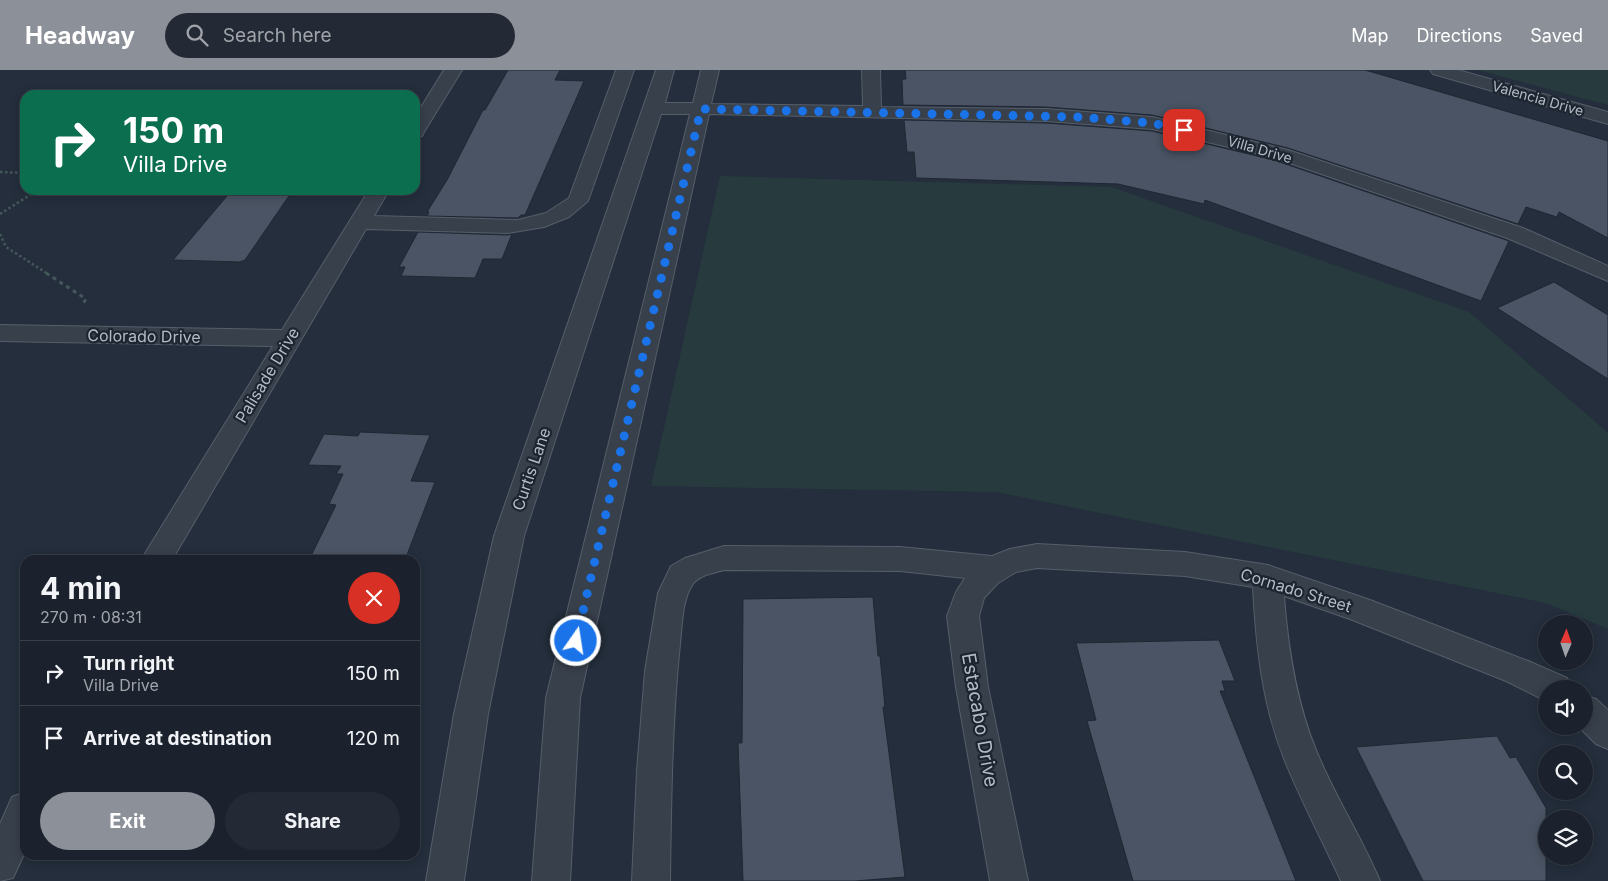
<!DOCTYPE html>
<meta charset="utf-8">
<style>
:root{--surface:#1b222d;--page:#242a35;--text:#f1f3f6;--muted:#a0a4aa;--line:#393f49;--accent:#8c9099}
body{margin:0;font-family:Inter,sans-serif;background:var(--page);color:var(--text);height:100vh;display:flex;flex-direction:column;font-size:19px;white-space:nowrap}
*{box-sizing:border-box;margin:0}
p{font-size:16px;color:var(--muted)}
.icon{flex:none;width:28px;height:28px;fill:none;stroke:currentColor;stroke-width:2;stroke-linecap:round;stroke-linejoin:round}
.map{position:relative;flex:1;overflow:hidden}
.sheet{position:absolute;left:20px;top:485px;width:400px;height:305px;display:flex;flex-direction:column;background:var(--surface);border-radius:15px;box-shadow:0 2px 12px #0003,0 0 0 1px var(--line)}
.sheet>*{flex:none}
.hud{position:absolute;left:20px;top:20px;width:400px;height:105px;border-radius:15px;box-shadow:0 2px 12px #0003,0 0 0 1px var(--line);background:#0b6e4f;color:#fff;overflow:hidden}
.needle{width:32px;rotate:2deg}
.tools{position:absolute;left:1538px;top:545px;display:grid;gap:10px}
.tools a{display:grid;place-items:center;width:55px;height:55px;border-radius:50%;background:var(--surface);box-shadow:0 2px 12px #0003,0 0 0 1px var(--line);font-size:25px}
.pin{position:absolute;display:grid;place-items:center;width:42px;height:42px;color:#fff;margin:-21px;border-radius:10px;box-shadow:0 2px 8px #0006}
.me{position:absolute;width:55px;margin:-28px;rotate:13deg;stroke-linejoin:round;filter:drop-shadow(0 0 4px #0008)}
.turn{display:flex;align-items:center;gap:18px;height:105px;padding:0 20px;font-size:22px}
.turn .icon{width:65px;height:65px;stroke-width:2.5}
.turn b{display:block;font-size:35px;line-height:42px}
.round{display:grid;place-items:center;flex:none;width:52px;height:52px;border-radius:26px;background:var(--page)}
.head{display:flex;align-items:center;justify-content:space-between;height:85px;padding:0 20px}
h1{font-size:30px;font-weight:700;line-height:38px}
.action{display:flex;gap:10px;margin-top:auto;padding:10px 20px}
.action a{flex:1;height:58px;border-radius:30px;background:var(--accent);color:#fff;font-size:20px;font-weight:700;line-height:58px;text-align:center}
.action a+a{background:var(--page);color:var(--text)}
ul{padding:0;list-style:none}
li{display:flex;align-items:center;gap:15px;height:65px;padding:0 20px;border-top:1px solid var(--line)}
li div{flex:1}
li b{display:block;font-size:19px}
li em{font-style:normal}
header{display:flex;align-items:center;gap:30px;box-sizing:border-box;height:70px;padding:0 25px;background:var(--accent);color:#fff}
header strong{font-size:24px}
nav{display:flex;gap:28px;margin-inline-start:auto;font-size:18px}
.search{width:350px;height:45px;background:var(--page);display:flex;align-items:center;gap:12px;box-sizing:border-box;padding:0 18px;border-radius:28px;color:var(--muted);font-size:19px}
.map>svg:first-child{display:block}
.green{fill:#273b3e}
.building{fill:#4a5464;stroke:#1f2733}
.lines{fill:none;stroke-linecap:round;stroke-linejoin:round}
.minor-casing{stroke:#565e6a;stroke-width:2}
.path-far1{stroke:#44575a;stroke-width:2.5;stroke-dasharray:2.5 2.5;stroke-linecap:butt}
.path{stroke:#44575a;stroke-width:3;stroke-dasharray:4 4;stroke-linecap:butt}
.minor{fill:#38404c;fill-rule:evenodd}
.route{stroke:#1a73e8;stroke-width:9;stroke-dasharray:0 16.2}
.labels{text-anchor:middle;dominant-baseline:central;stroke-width:4.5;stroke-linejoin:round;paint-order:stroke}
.far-street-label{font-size:14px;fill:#b3bbc7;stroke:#1d2531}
.street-label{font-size:16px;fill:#b3bbc7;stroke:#1d2531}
.near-street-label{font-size:19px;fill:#b3bbc7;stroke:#1d2531}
</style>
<header>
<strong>Headway</strong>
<div class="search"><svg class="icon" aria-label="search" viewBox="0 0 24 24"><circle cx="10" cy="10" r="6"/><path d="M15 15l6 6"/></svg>Search here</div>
<nav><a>Map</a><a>Directions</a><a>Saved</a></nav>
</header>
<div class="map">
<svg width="1608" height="811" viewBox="0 0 1608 811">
<rect width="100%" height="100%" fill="#242e3c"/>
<!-- green -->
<g class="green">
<polygon points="1478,0 1608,0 1608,35"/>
<polygon points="720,106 1111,117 1469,242 1608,363 1608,559 1546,533 996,422 651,416"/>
</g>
<!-- building -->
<g class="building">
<polygon points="508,0 560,0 555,10 584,11 525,145 521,145 518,148 427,146 429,142 427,142 447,110 483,40 485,40"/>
<polygon points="905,0 1365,0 1608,71 1608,168 1559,142 1557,147 1526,137 1518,154 1288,78 1152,45 1046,37 903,35 902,9 906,9"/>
<polygon points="904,50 1046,53 1152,61 1274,90 1509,171 1481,231 1205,130 1204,134 1118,114 916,108 914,82 907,82"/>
<polygon points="232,120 293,120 245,190 240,192 173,190"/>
<polygon points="418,162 508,165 512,164 502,189 483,189 475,208 401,206 405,197 399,197"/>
<polygon points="1554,212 1608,245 1608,309 1497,238"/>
<polygon points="360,362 430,365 411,411 435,412 405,490 309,490 336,435 329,434 343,404 336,404 341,396 308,395 324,364 358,366"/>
<polygon points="873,527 878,586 880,586 885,637 883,637 905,807 855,811 743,811 738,673 742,673 743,529"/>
<polygon points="1219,570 1235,611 1222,611 1225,621 1220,621 1296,811 1133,811 1087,651 1096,650 1076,573"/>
<polygon points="1497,666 1510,688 1516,687 1546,738 1546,811 1423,811 1356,677"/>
</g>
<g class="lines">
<!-- minor casing -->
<g class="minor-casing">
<g id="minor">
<polygon points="444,0 462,0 424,62 422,66 415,68 415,47"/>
<polygon points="616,0 634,0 588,131 569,147 544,157 508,163 366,159 172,490 141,490 273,276 0,271 0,255 282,260 369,120 389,120 374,146 518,150 546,143 569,128"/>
<polygon points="656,0 674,0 665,33 693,33 701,0 719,0 711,34 863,36 862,0 880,0 881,37 1046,39 1152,47 1288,80 1523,158 1608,196 1608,211 1507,168 1275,88 1152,59 1046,51 709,44 580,628 570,811 532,811 546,628 690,44 661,44 524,466 488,644 464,811 426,811 454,644 494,466"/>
<polygon points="1430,0 1458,0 1608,42 1608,54 1433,4"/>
<path d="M 1037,474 L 1185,482 L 1268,495 L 1370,530 L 1528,591 L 1567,608 L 1571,619 L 1546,619 L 1546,631 L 1506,611 L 1350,549 L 1284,526 C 1288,579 1296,631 1316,680 C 1334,725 1361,766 1380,811 L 1341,811 C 1322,770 1300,729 1283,686 C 1262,632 1256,575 1253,517 L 1185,506 L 1037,498 L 1016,502 L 998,513 L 984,528 L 979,546 L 988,617 L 1028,811 L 990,811 L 956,617 L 947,546 L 956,522 L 965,508 L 900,501 L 724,500 C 714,503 699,505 693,514 C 682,529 682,556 680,574 C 672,652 671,732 670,811 L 632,811 L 637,701 L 645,601 L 658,523 L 671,496 L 685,488 L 724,476 L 900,477 L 992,486 L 1010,479 Z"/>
<polygon points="1584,625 1596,629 1608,640 1608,679 1596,674 1578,656 1584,656"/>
<polygon points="25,722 25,782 13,808 0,811 0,754 12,727"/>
</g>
</g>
<!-- path-far1 -->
<g class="path-far1">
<polyline points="0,102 25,103"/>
<polyline points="0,144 38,120"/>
<polyline points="0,164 6,177 48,204"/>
</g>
<!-- path -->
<polyline class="path" points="46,203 86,229 82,235"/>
<!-- minor -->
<use href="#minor" class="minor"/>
</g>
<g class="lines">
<!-- route -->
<polyline class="route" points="576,571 701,39 1079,47 1152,53 1184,60"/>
</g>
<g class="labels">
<!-- far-street labels -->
<g class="far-street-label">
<text transform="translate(1538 28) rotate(16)">Valencia Drive</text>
<text transform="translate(1260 79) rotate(16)">Villa Drive</text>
</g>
<!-- street labels -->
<g class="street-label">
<text transform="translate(144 266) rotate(1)">Colorado Drive</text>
<text transform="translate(267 305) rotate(-59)">Palisade Drive</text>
<text transform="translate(531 399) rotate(-71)">Curtis Lane</text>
<text transform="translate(1296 520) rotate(17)">Cornado Street</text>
</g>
<!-- near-street labels -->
<g class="near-street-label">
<text transform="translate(980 650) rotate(80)">Estacabo Drive</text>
</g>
</g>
</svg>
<div class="tools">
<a><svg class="needle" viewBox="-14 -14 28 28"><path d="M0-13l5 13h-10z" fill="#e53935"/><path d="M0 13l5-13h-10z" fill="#a0a4aa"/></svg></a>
<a><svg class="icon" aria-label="sound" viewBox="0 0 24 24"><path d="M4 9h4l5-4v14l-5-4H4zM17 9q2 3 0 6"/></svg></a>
<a><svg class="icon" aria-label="search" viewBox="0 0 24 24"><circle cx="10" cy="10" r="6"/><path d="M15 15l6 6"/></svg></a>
<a><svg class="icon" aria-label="layers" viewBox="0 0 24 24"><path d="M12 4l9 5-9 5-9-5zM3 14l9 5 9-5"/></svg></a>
</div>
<div class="pin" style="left:1184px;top:60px;background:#d93025"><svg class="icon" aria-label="arrive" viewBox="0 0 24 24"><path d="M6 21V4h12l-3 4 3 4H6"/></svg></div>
<svg class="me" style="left:576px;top:571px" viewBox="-20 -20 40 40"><circle r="17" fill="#1a73e8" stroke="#fff" stroke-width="3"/><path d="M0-11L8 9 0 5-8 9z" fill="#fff"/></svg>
<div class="hud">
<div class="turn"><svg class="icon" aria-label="right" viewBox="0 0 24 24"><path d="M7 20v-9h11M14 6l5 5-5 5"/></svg><div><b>150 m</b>Villa Drive</div></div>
</div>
<section class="sheet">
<div class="head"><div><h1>4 min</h1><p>270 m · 08:31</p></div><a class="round" style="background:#d93025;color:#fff"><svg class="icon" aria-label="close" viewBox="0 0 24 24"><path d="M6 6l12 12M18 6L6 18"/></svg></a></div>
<ul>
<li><svg class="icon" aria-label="right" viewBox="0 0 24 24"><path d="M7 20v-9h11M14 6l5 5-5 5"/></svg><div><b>Turn right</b><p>Villa Drive</p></div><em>150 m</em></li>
<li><svg class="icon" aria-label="arrive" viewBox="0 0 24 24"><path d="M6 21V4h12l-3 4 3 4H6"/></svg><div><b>Arrive at destination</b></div><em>120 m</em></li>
</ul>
<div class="action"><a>Exit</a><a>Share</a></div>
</section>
</div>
